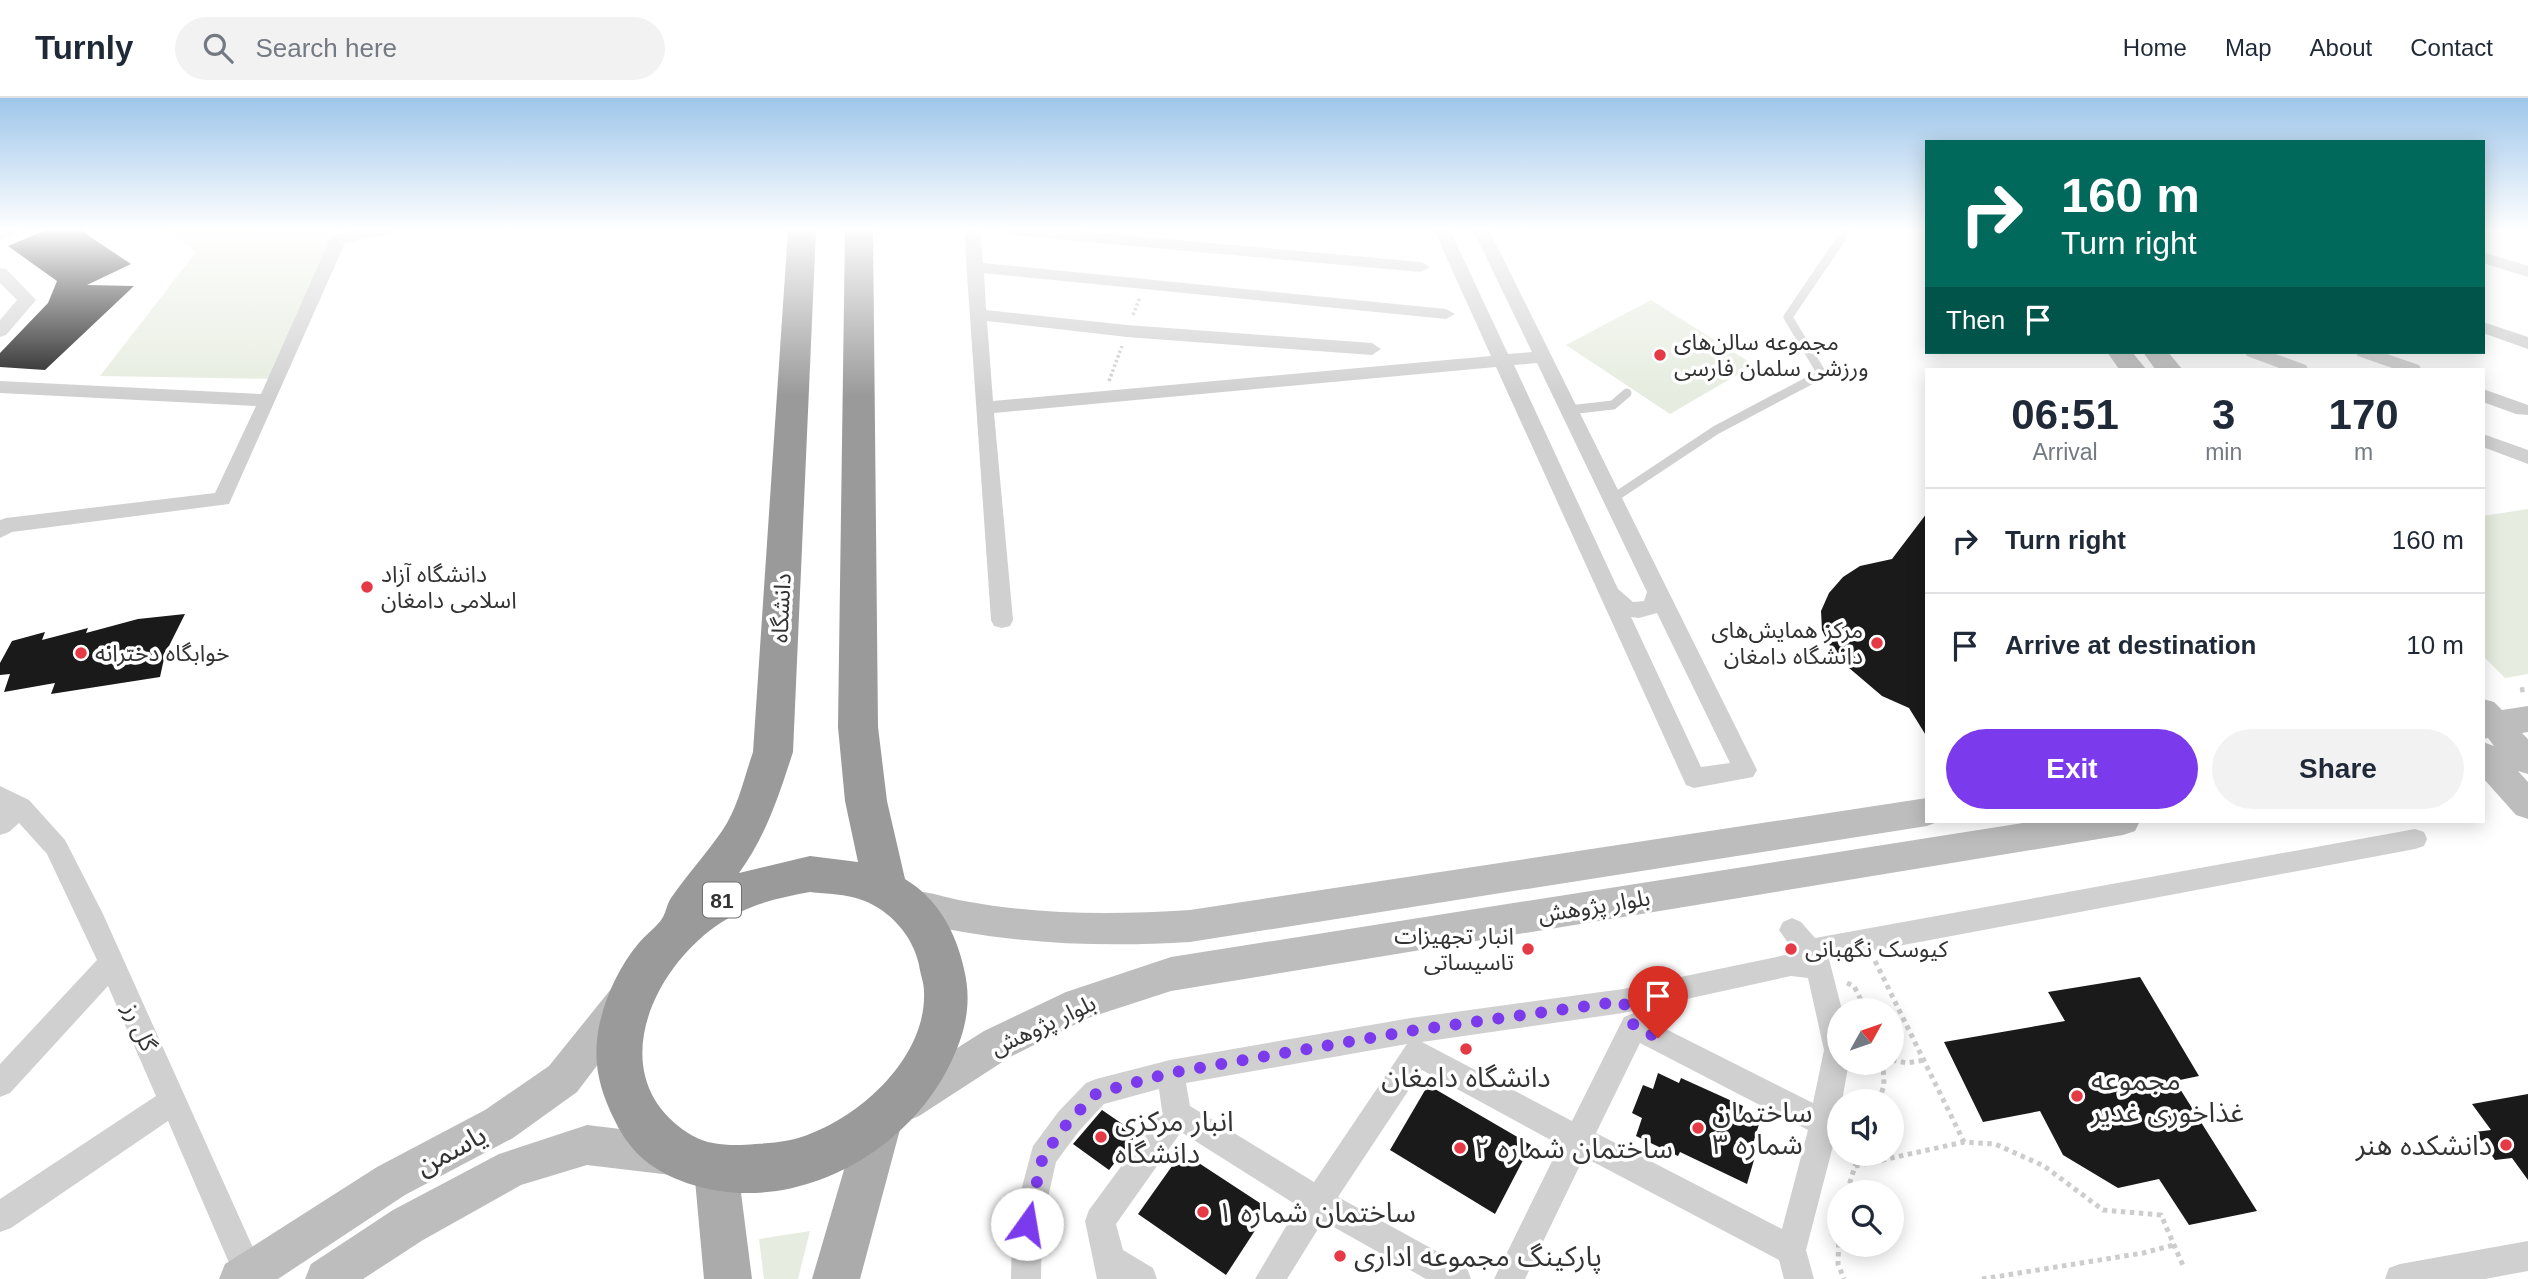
<!DOCTYPE html>
<meta charset="utf-8">
<style>
:root{--surface:#fff;--page:#f2f2f3;--text:#1f2937;--muted:#747a83;--line:#e0e1e3;--accent:#7c3aed}
body{margin:0;font-family:Arial,"Noto Sans Arabic",sans-serif;background:var(--page);color:var(--text);height:100vh;display:flex;flex-direction:column;font-size:26px;white-space:nowrap}
*{box-sizing:border-box;margin:0}
p{font-size:23px;color:var(--muted)}
.icon{flex:none;width:38px;height:38px;fill:none;stroke:currentColor;stroke-width:2;stroke-linecap:round;stroke-linejoin:round}
.map{position:relative;flex:1;overflow:hidden}
.side{position:absolute;left:1925px;top:270px;width:560px;height:455px;display:flex;flex-direction:column;background:var(--surface);border-radius:0px;box-shadow:0 4px 18px #0003}
.side>*{flex:none}
.hud{position:absolute;left:1925px;top:42px;width:560px;height:214px;border-radius:0px;box-shadow:0 4px 18px #0003;background:#00695c;color:#fff;overflow:hidden}
.needle{width:46px;rotate:50deg}
.controls{position:absolute;left:1827px;top:900px;display:grid;gap:14px}
.controls a{display:grid;place-items:center;width:77px;height:77px;border-radius:50%;background:var(--surface);box-shadow:0 4px 18px #0003;font-size:35px}
.pin{position:absolute;display:grid;place-items:center;width:60px;height:60px;color:#fff;margin:-72px -30px;border-radius:50% 50% 50% 0;rotate:-45deg;box-shadow:0 0 7px #0007}
.pin .icon{rotate:45deg}
.me{position:absolute;width:77px;margin:-38px;rotate:13deg;stroke-linejoin:round;filter:drop-shadow(0 0 5px #0008)}
.turn{display:flex;align-items:center;gap:24px;height:147px;padding:0 21px;font-size:32px}
.turn .icon{width:91px;height:91px;stroke-width:2.5}
.turn b{display:block;font-size:49px;line-height:60px}
.then{display:flex;align-items:center;height:66px;padding:0 21px;background:#0003;gap:14px;font-size:26px}
.eta{display:flex;justify-content:space-evenly;align-items:center;height:119px;text-align:center}
.eta b{font-size:42px;font-weight:800;line-height:49px}
.action{display:flex;gap:14px;margin-top:auto;padding:14px 21px}
.action a{flex:1;height:80px;border-radius:42px;background:var(--accent);color:#fff;font-size:28px;font-weight:800;line-height:80px;text-align:center}
.action a+a{background:var(--page);color:var(--text)}
ul{padding:0;list-style:none}
li{display:flex;align-items:center;gap:21px;height:105px;padding:0 21px;border-top:2px solid var(--line)}
li div{flex:1}
li b{display:block;font-size:26px}
li em{font-style:normal}
header{display:flex;align-items:center;gap:42px;box-sizing:border-box;height:98px;padding:0 35px;background:var(--surface);border-bottom:2px solid var(--line)}
header strong{font-size:33px}
nav{display:flex;gap:38px;margin-inline-start:auto;font-size:24px}
.search{width:490px;height:63px;background:var(--page);display:flex;align-items:center;gap:18px;box-sizing:border-box;padding:0 24px;border-radius:38px;color:var(--muted);font-size:26px}
.map>svg:first-child{display:block}
.green{fill:#e6ecdf}
.building{fill:#1a1a1a}
.lines{fill:none;stroke-linecap:round;stroke-linejoin:round}
.path-far1{stroke:#cdcdcd;stroke-width:3.5;stroke-dasharray:2.5 2.5;stroke-linecap:butt}
.path{stroke:#cdcdcd;stroke-width:5;stroke-dasharray:4.5 4.5;stroke-linecap:butt}
.lane{stroke:#d0d0d0;stroke-width:9}
.street{fill:#d0d0d0;fill-rule:evenodd}
.secondary{fill:#bdbdbd;fill-rule:evenodd}
.primary{fill:#ababab;fill-rule:evenodd}
.highway{fill:#9a9a9a;fill-rule:evenodd}
.route{stroke:#7c3aed;stroke-width:12;stroke-dasharray:0 21.6}
.poi-dot{fill:#e63946;stroke:#fff;stroke-width:2.5}
.labels{text-anchor:middle;dominant-baseline:central;stroke-width:7;stroke-linejoin:round;paint-order:stroke}
.shield{fill:#fff;stroke:#707070;stroke-width:2}
.shield-label{font-size:21px;font-weight:bold;fill:#333}
.poi-label{font-size:23px;fill:#333;stroke:#fff;text-anchor:start}
.street-label{font-size:23px;fill:#333;stroke:#fff}
.near-poi-label{font-size:28px;fill:#333;stroke:#fff;text-anchor:start}
.near-street-label{font-size:28px;fill:#333;stroke:#fff}
</style>
<header>
<strong>Turnly</strong>
<div class="search"><svg class="icon" aria-label="search" viewBox="0 0 24 24"><circle cx="10" cy="10" r="6"/><path d="M15 15l6 6"/></svg>Search here</div>
<nav><a>Home</a><a>Map</a><a>About</a><a>Contact</a></nav>
</header>
<div class="map">
<svg width="2528" height="1181" viewBox="0 0 2528 1181">
<rect width="100%" height="100%" fill="#fff"/>
<!-- green -->
<g class="green">
<polygon points="167,132 338,132 277,281 100,278 196,154"/>
<polygon points="1651,202 1754,267 1670,316 1566,247"/>
<polygon points="2528,411 2528,576 2505,580 2483,558 2483,418"/>
<polygon points="810,1133 798,1181 764,1181 759,1141"/>
</g>
<!-- building -->
<g class="building">
<polygon points="46,132 80,132 131,166 87,187 134,188 45,272 0,269 0,255 48,205 57,183 8,148"/>
<polygon points="1927,415 1927,639 1909,610 1882,598 1835,558 1822,532 1821,513 1829,495 1843,479 1860,468 1892,461"/>
<polygon points="185,516 165,556 160,579 51,596 55,585 4,594 10,576 0,577 0,565 12,543 45,534 42,542 88,530 86,535 138,521"/>
<polygon points="2140,879 2199,978 2175,983 2257,1113 2189,1127 2159,1081 2118,1090 2063,1057 2040,1013 1983,1024 1944,944 2065,923 2048,894"/>
<polygon points="1658,975 1679,985 1681,980 1743,1008 1741,1014 1760,1023 1751,1052 1756,1055 1747,1086 1680,1054 1678,1058 1636,1038 1642,1020 1632,1015 1643,987 1653,991"/>
<polygon points="1428,987 1531,1047 1495,1116 1390,1052"/>
<polygon points="2528,996 2528,1082 2512,1060 2495,1062 2475,1034 2491,1032 2472,1006"/>
<polygon points="1102,1012 1137,1036 1109,1072 1073,1046"/>
<polygon points="1182,1054 1269,1111 1226,1177 1138,1116"/>
</g>
<g class="lines">
<!-- path-far1 -->
<g class="path-far1">
<polyline points="1133,217 1140,199"/>
<polyline points="1109,283 1122,248"/>
</g>
<!-- path -->
<g class="path">
<polyline points="2520,592 2528,591"/>
<polyline points="1875,863 1964,1044 1995,1046 2044,1068 2103,1112 2161,1117 2184,1170"/>
<polyline points="1847,885 1854,888 1866,912"/>
<polyline points="1892,962 1907,965 1925,962"/>
<polyline points="1879,1003 1884,987 1883,964"/>
<polyline points="1855,1068 1964,1044"/>
<polyline points="1847,1094 1859,1055"/>
<polyline points="1839,1136 1838,1166 1844,1181"/>
<polyline points="1982,1181 2143,1155 2174,1147"/>
</g>
<!-- lane -->
<g class="lane">
<polyline points="1569,312 1613,307 1627,295"/>
<polyline points="1612,401 1716,332 1822,276 1788,219 1847,132"/>
</g>
<!-- street -->
<g class="street">
<polygon points="0,132 21,132 0,143"/>
<polygon points="357,132 392,132 390,136 345,145 229,406 12,434 0,440 0,422 6,420 215,395 256,308 0,295 0,283 261,296 330,141 332,137"/>
<path d="M 964,132 L 980,132 L 983,165 L 1446,211 L 1455,216 L 1446,221 L 984,175 L 986,212 L 1127,227 L 1372,245 L 1381,251 L 1372,257 L 1127,239 L 987,223 L 993,303 L 1491,258 L 1434,132 L 1450,132 L 1508,256 L 1532,254 L 1473,132 L 1489,132 L 1757,672 L 1753,679 L 1694,690 L 1686,687 L 1496,269 L 994,315 L 1013,522 L 1010,528 L 1002,530 L 994,528 L 991,522 ZM 1537,265 L 1647,494 L 1644,503 L 1633,504 L 1618,491 L 1514,267 ZM 1657,515 L 1730,665 L 1701,669 L 1631,519 L 1639,520 Z"/>
<polygon points="1002,132 1069,132 1421,164 1430,169 1421,174 1010,137"/>
<polygon points="2483,154 2528,168 2528,179 2483,165"/>
<polygon points="0,170 6,171 36,202 6,237 0,239 0,222 17,202 0,185"/>
<polygon points="2483,224 2528,239 2528,251 2483,235"/>
<polygon points="2244,254 2270,254 2306,267 2308,271 2282,271 2247,258"/>
<polygon points="2355,254 2381,254 2419,267 2421,271 2395,271 2358,258"/>
<polygon points="2483,291 2528,307 2528,317 2516,316 2483,304"/>
<polygon points="2483,336 2528,352 2528,366 2483,349"/>
<polygon points="0,688 29,702 65,742 103,816 267,1181 236,1181 168,1023 11,1130 0,1134 0,1101 156,998 108,888 10,995 0,999 0,966 97,862 47,756 19,725 9,734 0,737"/>
<path d="M 2415,731 L 2424,734 L 2427,741 L 2424,748 L 2415,751 L 1829,861 L 1842,912 L 1839,912 L 1839,964 L 1849,964 L 1842,1003 L 1839,1003 L 1834,1044 L 1806,1152 L 1814,1181 L 1784,1181 L 1779,1162 L 1584,1059 L 1525,1181 L 1494,1181 L 1560,1047 L 1422,972 L 1338,1099 L 1467,1170 L 1471,1181 L 1426,1181 L 1323,1123 L 1287,1181 L 1255,1181 L 1298,1108 L 1181,1034 L 1116,1126 L 1123,1152 L 1153,1170 L 1157,1181 L 1097,1181 L 1085,1123 L 1089,1112 L 1162,1013 L 1159,991 L 1104,1006 L 1079,1033 L 1056,1064 L 1042,1126 L 1041,1181 L 1011,1181 L 1012,1126 L 1033,1048 L 1059,1013 L 1086,985 L 1096,981 L 1170,962 L 1411,920 L 1623,891 L 1795,855 L 1779,832 L 1783,824 L 1792,820 L 1801,824 L 1815,840 ZM 1791,878 L 1808,880 L 1824,952 L 1813,1005 L 1634,915 L 1624,919 L 1572,1023 L 1422,944 L 1623,915 ZM 1640,945 L 1808,1032 L 1782,1131 L 1596,1035 ZM 1407,946 L 1314,1084 L 1190,1008 L 1186,985 Z"/>
<polygon points="2528,1143 2528,1173 2485,1181 2385,1181 2389,1170 2400,1166"/>
</g>
<!-- secondary -->
<g class="secondary">
<polygon points="2107,254 2132,254 2146,271 2119,271"/>
<polygon points="2143,254 2168,254 2182,271 2155,271"/>
<polygon points="2483,601 2494,604 2502,612 2528,608 2528,634 2522,635 2528,641 2528,676 2518,673 2528,684 2528,721 2516,717 2483,680 2483,644 2494,648 2488,640 2483,641"/>
<path d="M 1927,700 L 1927,723 L 1940,723 L 1927,728 L 1190,844 C 1094,850 1002,845 908,823 L 895,818 L 890,807 L 895,796 C 916,788 942,799 964,803 C 1039,817 1114,817 1190,812 Z"/>
<polygon points="2035,723 2140,723 2135,733 2123,737 1171,893 1088,920 1010,959 919,1018 905,1024 891,1018 885,1005 891,992 984,933 1066,894 1171,859"/>
<polygon points="624,886 637,891 643,903 637,915 577,994 513,1040 405,1097 278,1181 219,1181 225,1166 377,1069 485,1012 549,968 611,891"/>
<polygon points="587,1027 679,1038 693,1044 699,1058 693,1072 679,1078 587,1067 521,1087 423,1142 363,1181 305,1181 311,1166 393,1112 499,1056"/>
</g>
<!-- primary -->
<g class="primary">
<polygon points="880,1003 896,1009 902,1024 860,1181 812,1181 858,1024 864,1009"/>
<polygon points="716,1049 732,1055 738,1071 752,1181 704,1181 694,1071 700,1055"/>
</g>
<!-- highway -->
<path class="highway" d="M 788,132 L 816,132 L 793,654 C 779,697 766,738 739,775 L 810,758 L 858,764 L 845,703 L 838,629 L 845,132 L 873,132 L 878,629 L 887,703 L 905,781 C 938,801 956,834 964,871 C 972,904 966,932 952,962 C 907,1060 783,1124 679,1082 C 649,1070 629,1052 615,1023 C 602,997 594,972 597,942 C 600,910 617,871 638,846 C 645,837 658,828 663,819 C 666,814 667,806 671,800 C 687,777 706,756 722,733 C 738,710 744,680 753,654 ZM 810,794 C 827,796 846,796 862,802 C 890,812 913,838 919,867 C 920,875 924,885 924,893 C 927,956 866,1014 812,1035 C 794,1043 775,1045 755,1046 C 736,1048 710,1048 693,1038 C 603,985 647,877 716,828 C 744,808 776,800 810,794 Z"/>
</g>
<!-- sky -->
<linearGradient id="sky" x2="0" y2="1"><stop stop-color="#9ec6ea"/><stop offset="0.44" stop-color="#fff"/><stop offset="1" stop-color="#fff" stop-opacity="0"/></linearGradient>
<rect width="2528" height="298" fill="url(#sky)"/>
<g class="lines">
<!-- route -->
<polyline class="route" points="1027,1126 1043,1058 1069,1023 1097,995 1170,975 1410,933 1623,903 1634,928 1658,940"/>
</g>
<!-- markers -->
<g class="poi-dot">
<circle cx="1660" cy="257" r="7"/>
<circle cx="367" cy="489" r="7"/>
<circle cx="1877" cy="545" r="7"/>
<circle cx="81" cy="555" r="7"/>
<circle cx="1528" cy="851" r="7"/>
<circle cx="1791" cy="851" r="7"/>
<circle cx="1466" cy="951" r="7"/>
<circle cx="2077" cy="998" r="7"/>
<circle cx="1698" cy="1030" r="7"/>
<circle cx="1101" cy="1039" r="7"/>
<circle cx="2506" cy="1047" r="7"/>
<circle cx="1460" cy="1050" r="7"/>
<circle cx="1203" cy="1114" r="7"/>
<circle cx="1340" cy="1158" r="7"/>
</g>
<g class="labels">
<!-- shield labels -->
<rect class="shield" x="703" y="784.5" width="38" height="35" rx="5"/>
<g class="shield-label">
<text x="722" y="802">81</text>
</g>
<!-- poi labels -->
<g class="poi-label">
<text x="1674" y="244">مجموعه سالن‌های<tspan x="1674" dy="26">ورزشی سلمان فارسی</tspan></text>
<text x="381" y="476">دانشگاه آزاد<tspan x="381" dy="26">اسلامی دامغان</tspan></text>
<text x="1863" y="532" text-anchor="end">مرکز همایش‌های<tspan x="1863" dy="26">دانشگاه دامغان</tspan></text>
<text x="95" y="555">خوابگاه دخترانه</text>
<text x="1514" y="838" text-anchor="end">انبار تجهیزات<tspan x="1514" dy="26">تاسیساتی</tspan></text>
<text x="1805" y="851">کیوسک نگهبانی</text>
</g>
<!-- street labels -->
<g class="street-label">
<text transform="translate(781 510) rotate(-87)">دانشگاه</text>
<text transform="translate(1594 808) rotate(-9)">بلوار پژوهش</text>
<text transform="translate(1043 927) rotate(-25)">بلوار پژوهش</text>
<text transform="translate(140 929) rotate(66)">گل رز</text>
</g>
<!-- near-poi labels -->
<g class="near-poi-label">
<text x="1466" y="979" text-anchor="middle">دانشگاه دامغان</text>
<text x="2091" y="982">مجموعه<tspan x="2091" dy="32">غذاخوری غدیر</tspan></text>
<text x="1712" y="1014">ساختمان<tspan x="1712" dy="32">شماره ۳</tspan></text>
<text x="1115" y="1023">انبار مرکزی<tspan x="1115" dy="32">دانشگاه</tspan></text>
<text x="2492" y="1047" text-anchor="end">دانشکده هنر</text>
<text x="1474" y="1050">ساختمان شماره ۲</text>
<text x="1217" y="1114">ساختمان شماره ۱</text>
<text x="1354" y="1158">پارکینگ مجموعه اداری</text>
</g>
<!-- near-street labels -->
<g class="near-street-label">
<text transform="translate(451 1052) rotate(-28)">یاسمن</text>
</g>
</g>
</svg>
<div class="controls">
<a><svg class="needle" viewBox="-14 -14 28 28"><path d="M0-13l5 13h-10z" fill="#e53935"/><path d="M0 13l5-13h-10z" fill="#747a83"/></svg></a>
<a><svg class="icon" aria-label="sound" viewBox="0 0 24 24"><path d="M4 9h4l5-4v14l-5-4H4zM17 9q2 3 0 6"/></svg></a>
<a><svg class="icon" aria-label="search" viewBox="0 0 24 24"><circle cx="10" cy="10" r="6"/><path d="M15 15l6 6"/></svg></a>
</div>
<div class="pin" style="left:1658px;top:940px;background:#d93025"><svg class="icon" aria-label="arrive" viewBox="0 0 24 24"><path d="M6 21V4h12l-3 4 3 4H6"/></svg></div>
<svg class="me" style="left:1027px;top:1126px" viewBox="-20 -20 40 40"><circle r="19" fill="#fff"/><path d="M0-13L10 11 0 6-10 11z" fill="#7c3aed"/></svg>
<div class="hud">
<div class="turn"><svg class="icon" aria-label="right" viewBox="0 0 24 24"><path d="M7 20v-9h11M14 6l5 5-5 5"/></svg><div><b>160 m</b>Turn right</div></div>
<div class="then">Then<svg class="icon" aria-label="arrive" viewBox="0 0 24 24"><path d="M6 21V4h12l-3 4 3 4H6"/></svg></div>
</div>
<section class="side">
<div class="eta">
<div><b>06:51</b><p>Arrival</p></div>
<div><b>3</b><p>min</p></div>
<div><b>170</b><p>m</p></div>
</div>
<ul>
<li><svg class="icon" aria-label="right" viewBox="0 0 24 24"><path d="M7 20v-9h11M14 6l5 5-5 5"/></svg><div><b>Turn right</b></div><em>160 m</em></li>
<li><svg class="icon" aria-label="arrive" viewBox="0 0 24 24"><path d="M6 21V4h12l-3 4 3 4H6"/></svg><div><b>Arrive at destination</b></div><em>10 m</em></li>
</ul>
<div class="action"><a>Exit</a><a>Share</a></div>
</section>
</div>
